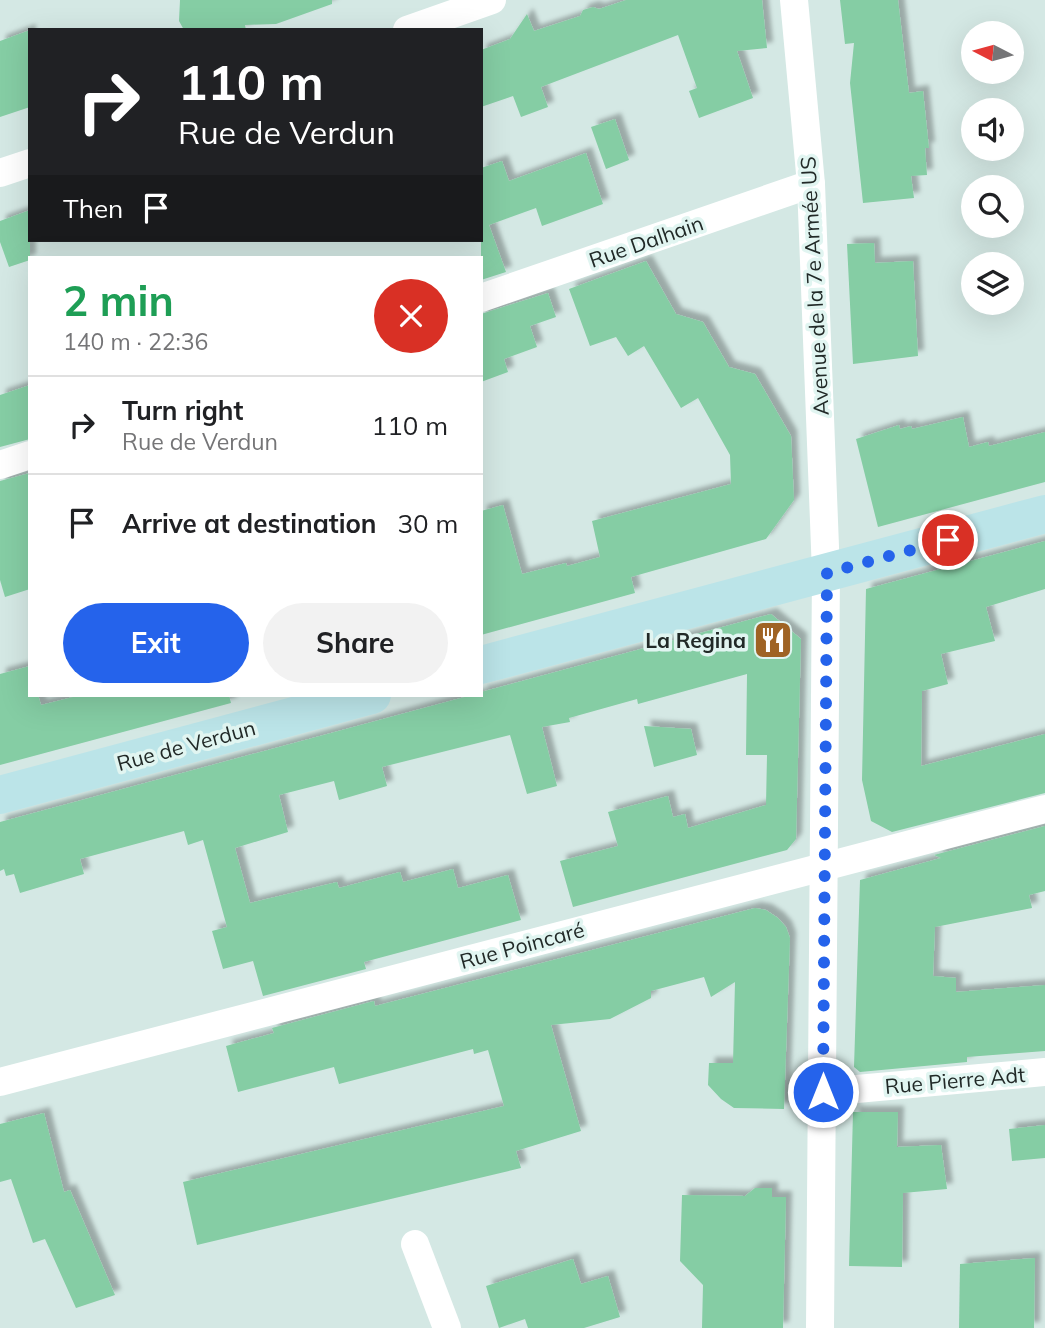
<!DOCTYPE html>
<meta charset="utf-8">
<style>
:root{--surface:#fff;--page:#f2f2f2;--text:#202124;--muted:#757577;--line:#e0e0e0;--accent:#2563eb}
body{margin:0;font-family:Mulish,sans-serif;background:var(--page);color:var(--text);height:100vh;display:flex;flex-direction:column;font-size:26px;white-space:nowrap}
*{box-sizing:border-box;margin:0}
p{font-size:23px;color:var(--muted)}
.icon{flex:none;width:38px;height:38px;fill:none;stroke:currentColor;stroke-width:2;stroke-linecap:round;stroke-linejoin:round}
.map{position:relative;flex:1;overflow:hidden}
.sheet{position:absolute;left:28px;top:256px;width:455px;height:441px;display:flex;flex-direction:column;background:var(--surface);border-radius:0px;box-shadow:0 7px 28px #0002}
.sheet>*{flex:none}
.hud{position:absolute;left:28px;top:28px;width:455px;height:214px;border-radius:0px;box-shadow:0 7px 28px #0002;background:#202124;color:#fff;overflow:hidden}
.needle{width:46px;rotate:276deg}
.tools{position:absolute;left:961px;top:21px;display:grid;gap:14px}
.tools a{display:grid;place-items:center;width:63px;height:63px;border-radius:50%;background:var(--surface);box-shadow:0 7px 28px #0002;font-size:35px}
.pin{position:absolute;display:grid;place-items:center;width:60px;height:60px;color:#fff;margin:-30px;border:4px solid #fff;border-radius:50%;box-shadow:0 2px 7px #0007}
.me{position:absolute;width:77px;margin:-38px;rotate:0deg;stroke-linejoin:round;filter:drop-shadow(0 0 5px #0008)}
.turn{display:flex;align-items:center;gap:24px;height:147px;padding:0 35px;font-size:32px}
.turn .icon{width:91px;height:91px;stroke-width:2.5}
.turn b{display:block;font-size:49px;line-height:60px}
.then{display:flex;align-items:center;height:66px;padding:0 35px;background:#0003;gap:14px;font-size:26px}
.round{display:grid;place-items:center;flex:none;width:74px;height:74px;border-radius:37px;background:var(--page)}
.overview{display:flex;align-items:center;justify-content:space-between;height:119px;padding:0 35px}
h1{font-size:42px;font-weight:700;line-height:52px;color:#1e9e55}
.button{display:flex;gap:14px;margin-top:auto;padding:14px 35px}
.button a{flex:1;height:80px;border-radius:42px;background:var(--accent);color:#fff;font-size:28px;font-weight:700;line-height:80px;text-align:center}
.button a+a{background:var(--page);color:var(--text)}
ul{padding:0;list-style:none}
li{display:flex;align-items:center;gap:21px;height:98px;padding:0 35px;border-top:2px solid var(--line)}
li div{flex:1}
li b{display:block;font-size:26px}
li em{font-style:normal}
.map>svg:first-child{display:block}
.building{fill:#85cda4;filter:url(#shadow)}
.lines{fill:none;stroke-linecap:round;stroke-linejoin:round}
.street{stroke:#fff;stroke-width:28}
.secondary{stroke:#bbe4e8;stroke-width:38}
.route{stroke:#2563eb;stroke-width:12;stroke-dasharray:0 21.6}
.labels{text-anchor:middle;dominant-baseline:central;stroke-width:7;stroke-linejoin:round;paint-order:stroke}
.street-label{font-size:21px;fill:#212927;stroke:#e1f5f1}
.poi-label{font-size:21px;font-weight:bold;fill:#212927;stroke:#e1f5f1;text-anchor:end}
</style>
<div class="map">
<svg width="1045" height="1328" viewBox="0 0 1045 1328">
<defs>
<filter id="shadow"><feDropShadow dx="6" dy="-6" stdDeviation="2" flood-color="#0004"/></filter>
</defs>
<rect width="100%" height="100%" fill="#d4e8e4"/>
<!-- building -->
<g class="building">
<polygon points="180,0 332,0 332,4 276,24 245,25 246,30 184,30 179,21"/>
<polygon points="626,0 762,0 767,48 737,51 753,98 699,118 689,91 697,88 678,35 541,87 548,107 521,117 513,96 481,107 481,50 510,39 527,14 534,31 580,16 583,10 593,7 599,9"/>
<polygon points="840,0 898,0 909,93 923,91 929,148 925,148 927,175 911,176 914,198 863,203 850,83 854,43 845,44"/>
<polygon points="30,30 30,107 0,117 0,41"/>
<polygon points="615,119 629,160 606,169 591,127"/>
<polygon points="586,153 603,204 542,226 536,208 489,225 506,272 481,280 481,168 502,161 509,181"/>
<polygon points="30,210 30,260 9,267 0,242 0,221"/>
<polygon points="874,243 875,263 913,261 918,356 853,364 847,244"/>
<polygon points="646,261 676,314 703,322 729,367 755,374 791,436 794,500 766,539 631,577 635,593 481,635 481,511 503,505 522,574 566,563 567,566 600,557 592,521 731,484 730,455 698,398 681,408 644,346 628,356 616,337 590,346 569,289"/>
<polygon points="548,293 556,317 530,326 537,347 504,359 508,372 481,382 481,314"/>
<polygon points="30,385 30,439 0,447 0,395"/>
<polygon points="963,417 969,447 988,442 989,446 1045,432 1045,482 878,527 856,439 899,425 900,429 911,426 912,429"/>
<polygon points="30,473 30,589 5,597 0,580 0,481"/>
<polygon points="1045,541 1045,589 986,607 995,641 941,654 948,684 922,691 921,766 1045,734 1045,793 892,832 871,821 862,780 866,589"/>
<polygon points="771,614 801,639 796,839 787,850 573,907 560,861 618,846 608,812 668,796 673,817 685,814 688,828 766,805 767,755 746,755 747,674 638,704 637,699 569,718 570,722 542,727 557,786 527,794 510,735 382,767 387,786 339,800 334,781 279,795 288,832 235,848 250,903 337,882 339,888 400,872 403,882 453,869 458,888 508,875 521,920 364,962 366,969 263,996 253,961 223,969 212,931 227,927 203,840 188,845 184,831 80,859 84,874 20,893 14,874 6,876 4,869 0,871 0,822 472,695 481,695 481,692"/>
<polygon points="30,666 30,695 38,695 41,705 81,695 229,695 231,703 0,765 0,674"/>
<polygon points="644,726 691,729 697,755 654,767"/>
<polygon points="1045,826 1045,891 1029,895 1032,908 935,927 933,976 956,978 956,992 1045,985 1045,1051 967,1057 967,1062 860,1072 854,1067 860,880 941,858 934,855"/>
<polygon points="755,908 766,910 778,918 786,927 790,938 784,1109 734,1108 721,1099 708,1085 709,1063 733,1063 735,982 711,997 704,977 651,991 651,998 610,1019 551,1025 581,1131 516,1151 521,1168 197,1245 183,1182 504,1106 488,1050 474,1054 473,1049 339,1084 334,1067 238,1092 226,1046 274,1033 272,1028 374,1001 375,1006"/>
<polygon points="853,1112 898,1112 897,1147 941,1145 947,1189 903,1193 902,1267 849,1266"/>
<polygon points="44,1113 64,1192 70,1190 115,1295 76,1308 45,1239 33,1243 11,1179 0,1182 0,1124"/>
<polygon points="1045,1125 1045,1158 1012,1161 1009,1129"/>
<polygon points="755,1188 772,1188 772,1197 786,1197 783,1328 702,1328 703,1285 680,1261 682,1195 745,1196"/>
<polygon points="1035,1258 1034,1328 959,1328 960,1264"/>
<polygon points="573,1259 581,1284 608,1276 620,1317 584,1328 528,1328 525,1319 499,1328 486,1286"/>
</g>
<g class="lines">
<!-- street -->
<g class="street">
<polyline points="794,0 811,184 826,573 820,1328"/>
<polyline points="407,30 492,0"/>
<polyline points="0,173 30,163"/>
<polyline points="481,298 811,184"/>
<polyline points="0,465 30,455"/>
<polyline points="0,1082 1045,809"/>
<polyline points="823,1092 1045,1072"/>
<polyline points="415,1244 447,1328"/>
</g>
<!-- secondary -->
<g class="secondary">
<polyline points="481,665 1045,514"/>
<polyline points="0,795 372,695"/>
</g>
</g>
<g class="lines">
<!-- route -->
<polyline class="route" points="823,1092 827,573 948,540"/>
</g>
<!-- icons -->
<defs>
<g id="restaurant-square" transform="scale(2.0125)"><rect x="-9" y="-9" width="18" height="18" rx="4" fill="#9f6324" stroke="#e1f5f1"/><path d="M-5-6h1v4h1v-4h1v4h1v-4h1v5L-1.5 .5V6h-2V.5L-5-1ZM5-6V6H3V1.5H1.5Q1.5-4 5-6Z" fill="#fff"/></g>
</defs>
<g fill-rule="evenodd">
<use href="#restaurant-square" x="773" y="640"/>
</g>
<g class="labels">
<!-- street labels -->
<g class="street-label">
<text transform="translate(646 241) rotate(-19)">Rue Dalhain</text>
<text transform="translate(814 286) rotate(-93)">Avenue de la 7e Armée US</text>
<text transform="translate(186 745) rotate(-15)">Rue de Verdun</text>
<text transform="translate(522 945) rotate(-15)">Rue Poincaré</text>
<text transform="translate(955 1080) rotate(-5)">Rue Pierre Adt</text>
</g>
<!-- poi labels -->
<g class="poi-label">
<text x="746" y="640">La Regina</text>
</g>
</g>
</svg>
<div class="tools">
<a><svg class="needle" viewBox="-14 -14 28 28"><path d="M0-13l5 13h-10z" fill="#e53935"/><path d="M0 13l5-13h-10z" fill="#757577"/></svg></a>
<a><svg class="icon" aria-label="sound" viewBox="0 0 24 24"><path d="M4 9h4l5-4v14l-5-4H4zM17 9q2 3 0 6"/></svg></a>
<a><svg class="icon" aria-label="search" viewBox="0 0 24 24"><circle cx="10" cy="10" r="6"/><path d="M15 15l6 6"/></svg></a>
<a><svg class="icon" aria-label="layers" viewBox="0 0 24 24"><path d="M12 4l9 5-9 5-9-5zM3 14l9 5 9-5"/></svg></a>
</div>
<div class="pin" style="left:948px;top:540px;background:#d93025"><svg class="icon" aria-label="arrive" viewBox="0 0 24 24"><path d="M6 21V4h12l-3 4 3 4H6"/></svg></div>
<svg class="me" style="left:823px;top:1092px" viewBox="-20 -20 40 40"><circle r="17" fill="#2563eb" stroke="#fff" stroke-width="3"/><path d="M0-11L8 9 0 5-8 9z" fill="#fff"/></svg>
<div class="hud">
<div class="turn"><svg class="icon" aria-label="right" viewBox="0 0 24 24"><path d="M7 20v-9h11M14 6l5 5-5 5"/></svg><div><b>110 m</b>Rue de Verdun</div></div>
<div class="then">Then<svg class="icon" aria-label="arrive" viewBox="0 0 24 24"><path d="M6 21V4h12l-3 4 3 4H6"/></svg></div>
</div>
<section class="sheet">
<div class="overview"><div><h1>2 min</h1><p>140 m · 22:36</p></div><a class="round" style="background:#d93025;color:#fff"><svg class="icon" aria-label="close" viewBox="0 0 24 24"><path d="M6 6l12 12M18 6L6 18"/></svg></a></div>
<ul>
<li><svg class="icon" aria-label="right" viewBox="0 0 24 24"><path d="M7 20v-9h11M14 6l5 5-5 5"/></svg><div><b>Turn right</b><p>Rue de Verdun</p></div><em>110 m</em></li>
<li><svg class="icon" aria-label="arrive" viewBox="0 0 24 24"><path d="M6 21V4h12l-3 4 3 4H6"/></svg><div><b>Arrive at destination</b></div><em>30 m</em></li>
</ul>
<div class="button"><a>Exit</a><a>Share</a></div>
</section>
</div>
